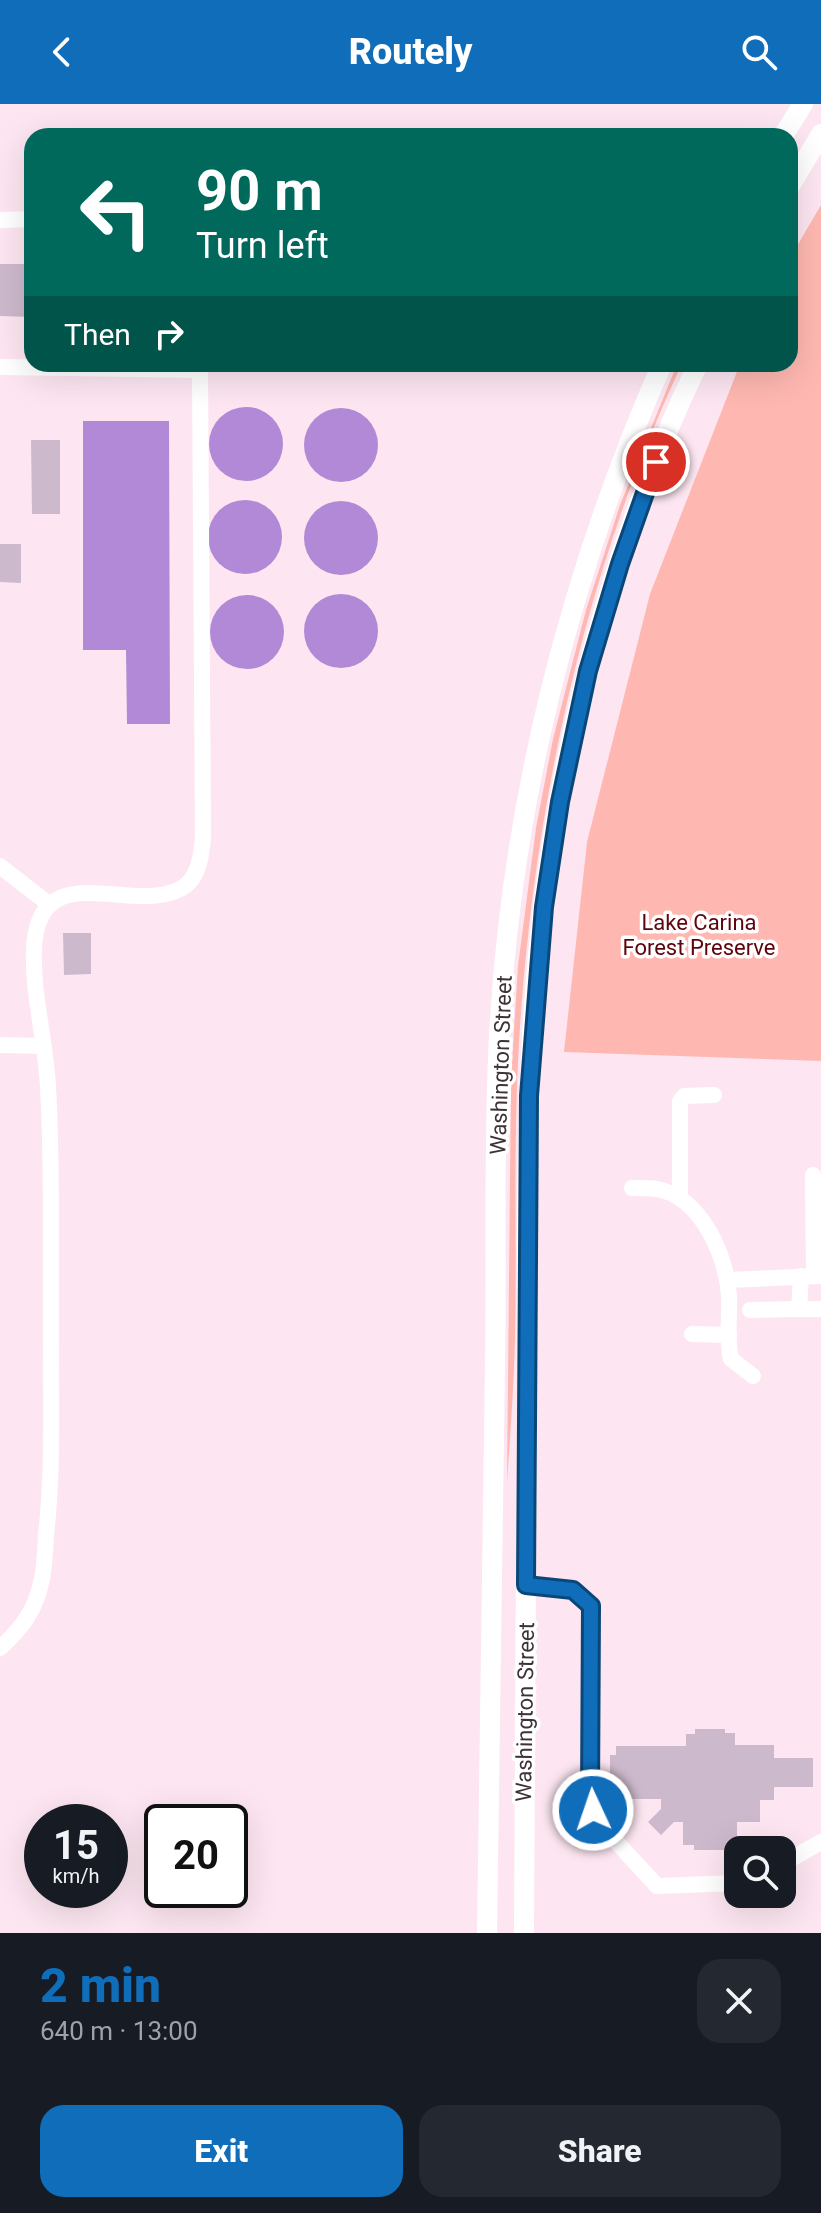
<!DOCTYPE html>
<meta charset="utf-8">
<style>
:root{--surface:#171b24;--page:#242831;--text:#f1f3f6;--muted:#9ea1a6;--accent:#106dba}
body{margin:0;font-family:Roboto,sans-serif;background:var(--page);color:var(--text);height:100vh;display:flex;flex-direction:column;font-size:30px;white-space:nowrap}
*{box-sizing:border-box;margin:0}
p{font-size:26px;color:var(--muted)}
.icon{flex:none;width:44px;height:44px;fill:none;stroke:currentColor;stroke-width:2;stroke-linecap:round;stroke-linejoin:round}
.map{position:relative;height:1829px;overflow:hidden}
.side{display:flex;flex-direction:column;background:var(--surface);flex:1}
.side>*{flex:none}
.guide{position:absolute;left:24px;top:24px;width:774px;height:244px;border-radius:24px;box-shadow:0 8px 32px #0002;background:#00695c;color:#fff;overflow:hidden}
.controls{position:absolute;left:724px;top:1732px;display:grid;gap:16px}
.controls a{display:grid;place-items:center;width:72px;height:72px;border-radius:16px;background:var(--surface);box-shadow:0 8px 32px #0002;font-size:40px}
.speed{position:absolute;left:24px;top:1700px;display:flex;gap:16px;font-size:40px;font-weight:700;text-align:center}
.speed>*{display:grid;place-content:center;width:104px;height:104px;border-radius:50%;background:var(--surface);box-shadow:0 8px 32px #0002;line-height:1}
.speed small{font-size:20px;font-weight:400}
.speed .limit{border:4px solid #111;border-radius:12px;background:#fff;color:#111}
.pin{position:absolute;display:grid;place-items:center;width:68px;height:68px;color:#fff;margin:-34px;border:4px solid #fff;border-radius:50%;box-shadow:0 2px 8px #0007}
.me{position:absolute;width:88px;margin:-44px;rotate:357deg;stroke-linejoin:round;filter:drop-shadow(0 0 6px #0008)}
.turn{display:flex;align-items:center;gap:28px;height:168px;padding:0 40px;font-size:36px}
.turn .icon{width:104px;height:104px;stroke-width:2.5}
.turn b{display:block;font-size:56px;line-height:68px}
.then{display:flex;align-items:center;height:76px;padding:0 40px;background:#0003;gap:16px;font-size:30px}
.round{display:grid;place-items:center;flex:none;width:84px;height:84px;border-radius:24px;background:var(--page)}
.headline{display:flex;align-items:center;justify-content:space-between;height:136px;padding:0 40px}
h1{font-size:48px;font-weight:800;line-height:60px;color:var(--accent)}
.primary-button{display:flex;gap:16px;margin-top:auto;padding:16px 40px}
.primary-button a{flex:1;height:92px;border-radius:24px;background:var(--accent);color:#fff;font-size:32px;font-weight:800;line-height:92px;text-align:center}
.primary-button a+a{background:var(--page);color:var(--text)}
header{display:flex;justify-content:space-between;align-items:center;height:104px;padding:0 40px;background:var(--accent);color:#fff;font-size:36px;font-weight:800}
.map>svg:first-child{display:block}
.green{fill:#feb8b1}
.water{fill:#b289d7}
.building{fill:#cdb9cc}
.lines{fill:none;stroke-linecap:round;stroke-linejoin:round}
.minor{stroke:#fff;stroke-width:16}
.major{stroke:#fff;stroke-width:20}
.route-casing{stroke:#0a4779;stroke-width:20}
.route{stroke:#106dba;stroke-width:14}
.labels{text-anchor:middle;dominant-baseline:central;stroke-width:7;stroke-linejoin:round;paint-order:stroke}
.park-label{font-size:22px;fill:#5d040c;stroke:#fff}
.street-label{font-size:22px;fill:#3c3237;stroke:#fff}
</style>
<header><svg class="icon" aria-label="back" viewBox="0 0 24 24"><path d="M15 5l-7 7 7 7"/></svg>Routely<svg class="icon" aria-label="search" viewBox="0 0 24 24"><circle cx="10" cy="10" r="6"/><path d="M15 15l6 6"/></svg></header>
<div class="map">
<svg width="821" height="1829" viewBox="0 0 821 1829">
<rect width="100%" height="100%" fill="#fde6f1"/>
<!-- green -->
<g class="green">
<polygon points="821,101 821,957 564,948 587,738 650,490 740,260 790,260 790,154"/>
<path d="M 677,260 L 682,260 C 583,470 533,707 519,938 C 513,1037 517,1135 515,1234 C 514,1282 510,1331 507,1379 L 511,975 L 518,862 L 536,724 L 553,635 L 586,506 L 620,401 Z"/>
</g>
<!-- water -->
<g class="water">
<circle cx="246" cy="340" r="37"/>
<circle cx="341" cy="341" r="37"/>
<polygon points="83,317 169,317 170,620 127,620 126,546 83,546"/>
<circle cx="245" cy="433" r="37"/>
<circle cx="341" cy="434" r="37"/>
<circle cx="341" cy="527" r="37"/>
<circle cx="247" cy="528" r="37"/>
</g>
<!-- building -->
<g class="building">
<polygon points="0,160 32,160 32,213 0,212"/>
<polygon points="31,336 60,336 60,410 32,410"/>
<polygon points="0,440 21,440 21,479 0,478"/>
<polygon points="63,829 91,829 91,870 64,871"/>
<polygon points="695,1625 725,1625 725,1629 735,1629 735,1641 774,1641 774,1654 813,1654 813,1683 774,1683 774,1696 760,1696 760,1718 737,1718 737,1741 727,1741 727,1746 694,1746 694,1741 683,1741 683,1718 674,1718 661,1731 648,1718 661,1705 661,1695 616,1695 616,1687 610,1685 610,1651 616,1651 616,1642 686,1642 686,1630 695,1630"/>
</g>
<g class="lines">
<!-- minor -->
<g class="minor">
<polyline points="0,116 32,115"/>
<path d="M 0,263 L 200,266 L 203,732 C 202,750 199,776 180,785 C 131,811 39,750 34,844 C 32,891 46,937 48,983 C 53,1069 50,1157 51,1243 C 51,1306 53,1369 46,1431 C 45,1447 45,1464 41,1479 C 35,1507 21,1525 0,1544"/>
<polyline points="0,762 50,801"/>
<polyline points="0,941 44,942"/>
<polyline points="813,1071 814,1172"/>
<path d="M 632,1084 C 640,1084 650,1084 657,1085 C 701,1093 727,1152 729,1193 C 730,1213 726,1235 731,1255 L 753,1272"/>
<polyline points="680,1094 680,997 684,992 714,991"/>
<polyline points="801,1172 799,1205 821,1205"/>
<polyline points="727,1176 821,1172"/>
<polyline points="750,1206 799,1205"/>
<polyline points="692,1230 729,1231"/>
<polyline points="526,1481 573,1486 591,1502 590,1696 599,1719 657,1782 738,1779"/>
<polyline points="782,1760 821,1738"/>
</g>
<!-- major -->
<g class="major">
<polyline points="783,32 803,0"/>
<polyline points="790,82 821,30"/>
<path d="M 487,1829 C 490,1640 492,1450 495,1261 C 497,1152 493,1042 499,933 C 511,701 569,472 662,260"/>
<path d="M 524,1829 C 524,1661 526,1493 527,1325 C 527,1194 525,1063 532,932 C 544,704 598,467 698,260"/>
</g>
</g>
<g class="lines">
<!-- route casing -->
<g class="route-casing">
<polyline id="route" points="593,1706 590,1696 591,1502 573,1486 526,1481 529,992 544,803 560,698 588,567 620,460 656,358"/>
</g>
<!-- route -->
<use href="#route" class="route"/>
</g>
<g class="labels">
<!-- park labels -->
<g class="park-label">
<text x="699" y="818">Lake Carina<tspan x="699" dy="25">Forest Preserve</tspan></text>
</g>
<!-- street labels -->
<g class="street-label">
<text transform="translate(501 961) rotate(-88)">Washington Street</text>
<text transform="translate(525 1608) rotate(-89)">Washington Street</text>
</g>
</g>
</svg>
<div class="controls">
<a><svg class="icon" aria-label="search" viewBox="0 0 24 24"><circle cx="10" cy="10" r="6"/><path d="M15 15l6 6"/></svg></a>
</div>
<div class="speed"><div>15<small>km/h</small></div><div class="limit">20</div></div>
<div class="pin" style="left:656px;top:358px;background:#d93025"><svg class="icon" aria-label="arrive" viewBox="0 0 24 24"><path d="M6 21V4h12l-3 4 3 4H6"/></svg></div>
<svg class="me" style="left:593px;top:1706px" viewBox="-20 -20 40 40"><circle r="17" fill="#106dba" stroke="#fff" stroke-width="3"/><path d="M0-11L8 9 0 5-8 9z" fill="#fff"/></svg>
<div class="guide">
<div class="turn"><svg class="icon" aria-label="left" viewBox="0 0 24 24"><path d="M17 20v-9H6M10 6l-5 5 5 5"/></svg><div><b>90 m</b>Turn left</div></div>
<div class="then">Then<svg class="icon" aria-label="right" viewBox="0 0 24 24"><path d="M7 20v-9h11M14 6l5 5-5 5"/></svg></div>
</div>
</div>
<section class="side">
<div class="headline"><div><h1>2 min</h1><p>640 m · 13:00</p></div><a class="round"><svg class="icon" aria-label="close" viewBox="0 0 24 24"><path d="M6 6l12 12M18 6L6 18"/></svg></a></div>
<div class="primary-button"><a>Exit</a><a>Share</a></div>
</section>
